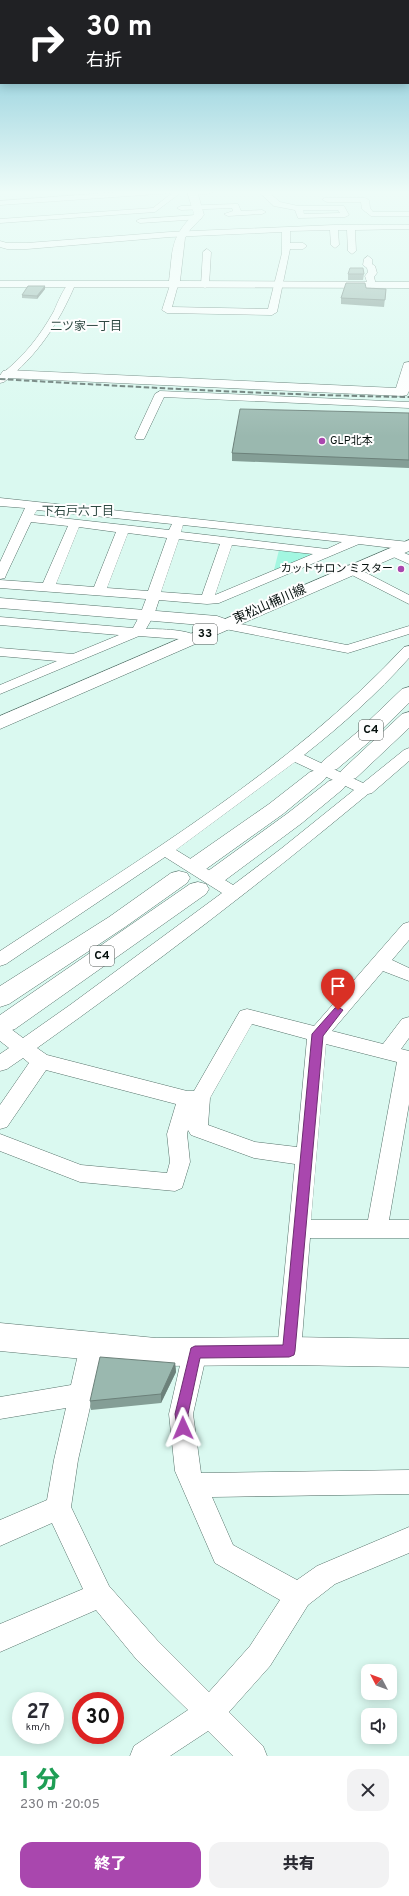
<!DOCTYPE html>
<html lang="ja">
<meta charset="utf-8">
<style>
:root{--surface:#fff;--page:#f2f2f3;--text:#2b2b33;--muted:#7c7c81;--accent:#a947ae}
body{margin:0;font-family:Overpass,"Noto Sans JP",sans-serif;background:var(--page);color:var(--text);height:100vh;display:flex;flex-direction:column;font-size:15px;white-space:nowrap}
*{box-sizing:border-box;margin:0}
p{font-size:13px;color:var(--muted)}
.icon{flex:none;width:22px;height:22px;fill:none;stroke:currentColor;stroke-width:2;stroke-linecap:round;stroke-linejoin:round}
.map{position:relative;height:1756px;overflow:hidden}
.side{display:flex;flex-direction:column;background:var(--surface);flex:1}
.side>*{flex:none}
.guide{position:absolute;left:0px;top:0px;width:409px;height:84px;box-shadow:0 2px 10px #0003;background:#202124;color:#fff;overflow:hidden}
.needle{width:26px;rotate:311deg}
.fabs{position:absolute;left:361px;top:1664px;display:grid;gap:8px}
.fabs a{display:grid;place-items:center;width:36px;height:36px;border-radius:8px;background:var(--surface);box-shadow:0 2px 10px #0003;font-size:20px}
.speed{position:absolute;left:12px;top:1692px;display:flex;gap:8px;font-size:20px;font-weight:700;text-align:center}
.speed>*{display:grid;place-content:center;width:52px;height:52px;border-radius:50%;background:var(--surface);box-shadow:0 2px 10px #0003;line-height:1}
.speed small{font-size:10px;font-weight:400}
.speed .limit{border:6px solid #d22;background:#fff;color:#111}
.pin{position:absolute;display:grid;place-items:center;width:34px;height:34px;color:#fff;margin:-41px -17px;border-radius:50% 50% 50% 0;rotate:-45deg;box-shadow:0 0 4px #0007}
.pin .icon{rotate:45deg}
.me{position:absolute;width:44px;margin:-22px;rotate:359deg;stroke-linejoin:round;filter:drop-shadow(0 0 3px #0008)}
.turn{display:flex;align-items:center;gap:14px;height:84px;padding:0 20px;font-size:18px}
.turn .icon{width:52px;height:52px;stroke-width:2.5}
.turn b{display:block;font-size:28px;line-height:34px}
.round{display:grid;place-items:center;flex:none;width:42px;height:42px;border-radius:12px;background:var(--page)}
.overview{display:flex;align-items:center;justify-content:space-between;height:68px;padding:0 20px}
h1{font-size:24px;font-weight:800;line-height:30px;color:#1e9e55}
.cta{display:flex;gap:8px;margin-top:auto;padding:8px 20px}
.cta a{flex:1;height:46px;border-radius:12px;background:var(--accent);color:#fff;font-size:16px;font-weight:800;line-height:46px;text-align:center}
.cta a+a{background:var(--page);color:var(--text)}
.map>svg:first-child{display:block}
.green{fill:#a3f7e1}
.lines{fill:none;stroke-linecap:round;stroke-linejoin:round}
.street-casing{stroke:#57736b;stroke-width:1}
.secondary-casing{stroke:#57736b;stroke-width:1}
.primary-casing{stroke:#57736b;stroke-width:1}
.highway-casing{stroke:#57736b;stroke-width:1}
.street{fill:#fff;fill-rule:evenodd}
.secondary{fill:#fff;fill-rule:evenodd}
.primary{fill:#fff;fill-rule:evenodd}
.highway{fill:#fff;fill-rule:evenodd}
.rail{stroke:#5b6e69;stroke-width:2;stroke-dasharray:5.5 2.5;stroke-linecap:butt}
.wall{fill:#849e96}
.shaded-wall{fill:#6c817a}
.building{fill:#9ab8af;stroke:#6c817a}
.route{fill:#a947ae;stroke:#6e2e71}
.poi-dot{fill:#a947ae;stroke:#fefefe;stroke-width:1.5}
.labels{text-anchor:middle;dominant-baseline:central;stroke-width:4;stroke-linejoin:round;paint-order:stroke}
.far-poi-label{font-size:11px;fill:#05100d;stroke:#fefefe;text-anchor:start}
.far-neighbourhood-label{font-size:12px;fill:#2e4942;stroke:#fefefe}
.shield{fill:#fefefe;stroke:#505755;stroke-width:1}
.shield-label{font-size:12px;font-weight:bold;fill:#05100d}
.street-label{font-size:13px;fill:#05100d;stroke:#fefefe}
</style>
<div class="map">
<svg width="409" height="1756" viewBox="0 0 409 1756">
<rect width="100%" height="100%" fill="#daf9f0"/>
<!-- green -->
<polygon class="green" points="282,549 315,553 316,555 278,571 274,570 279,550"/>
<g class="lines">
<!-- street casing -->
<g class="street-casing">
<g id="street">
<polygon points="132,191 183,191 155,212 0,223 0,219 153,208 172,193 0,205 0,201"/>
<path d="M 215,191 C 209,195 193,196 188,192 Z"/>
<path d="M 258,191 L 267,191 L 280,202 L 298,206 L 344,206 L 349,215 L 345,217 L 298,218 L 295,210 L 274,206 ZM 303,210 L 338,210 L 340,213 L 304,214 Z"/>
<polygon points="324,198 365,198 369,200 370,208 373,212 409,212 409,216 371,216 362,209 361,202 327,202 323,200"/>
<polygon points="235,204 238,204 241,211 262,210 266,212 262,214 228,216 224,214 233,211 232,208 181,210 177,208 181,206"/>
<polygon points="198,215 202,217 201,219 140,223 136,221 140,219"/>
<polygon points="334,225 409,225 409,229 355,230 356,251 352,254 348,251 347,230 338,230 339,245 335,248 331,245 330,230 290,231 290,243 303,243 307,246 303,249 290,249 277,312 272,315 167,313 162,310 170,285 174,282 178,285 172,307 268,309 282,253 282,232 170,237 27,249 7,249 0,247 0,241 7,243 27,243 170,232"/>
<polygon points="207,249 211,252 209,285 205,288 201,285 203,252"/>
<polygon points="368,256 372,259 372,264 375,266 377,273 374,277 376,285 372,288 368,285 365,276 368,272 367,268 363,265 364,259"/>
<path d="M 71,282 L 75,285 C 59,323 37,356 4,382 L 0,383 L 0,375 C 23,358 40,336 54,311 C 57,304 65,284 71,282 Z"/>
<polygon points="160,391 409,402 409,408 164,397 145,437 144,439 136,439 135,437 155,394"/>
<path d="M 0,498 L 409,542 L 409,550 L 359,544 L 219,603 L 207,604 L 159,600 L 154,615 L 146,629 C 158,629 193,629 200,639 L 198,642 L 193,643 L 179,639 L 139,636 L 0,694 L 0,685 L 57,661 L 0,656 L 0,648 L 73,654 L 119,635 L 0,625 L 0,617 L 133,628 L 140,615 L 146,599 L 0,588 L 0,580 L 43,583 L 68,526 L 31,522 L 6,575 L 5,578 L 0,579 L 0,562 L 25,508 L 0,506 ZM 37,510 L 172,524 L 169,530 L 34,515 ZM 183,525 L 342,542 L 327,549 L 181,532 ZM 79,527 L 116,532 L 94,587 L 56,584 ZM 128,533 L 167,538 L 148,591 L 107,588 ZM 179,539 L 220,544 L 202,595 L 161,592 ZM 232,545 L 313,554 L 215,595 Z"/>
<polygon points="393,548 409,555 409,564 389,555 387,552 389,549"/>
<polygon points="351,565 409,595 409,604 346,572 345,569 346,566"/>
<polygon points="225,621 347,645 409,626 409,634 348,653 220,628 218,625 220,622"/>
<path d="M 409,646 L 409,658 C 377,694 342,725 304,755 L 363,783 L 404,750 L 409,748 L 409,761 L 372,793 L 368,794 C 261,883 151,967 37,1048 L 47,1055 L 187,1091 L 194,1091 L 240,1011 L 247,1009 L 314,1026 L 403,924 L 409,922 L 409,940 L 392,960 L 409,968 L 409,981 L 383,971 L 332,1031 L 383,1044 L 402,1019 L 409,1017 L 409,1038 L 401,1049 L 409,1051 L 409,1104 L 389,1220 L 409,1220 L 409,1238 L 310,1238 L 301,1351 L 297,1359 L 289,1362 L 281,1359 L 277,1351 L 295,1164 L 254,1158 L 191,1135 L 188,1130 L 187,1134 L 190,1162 L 182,1188 L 175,1191 L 80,1182 L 0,1151 L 0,1134 L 81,1165 L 167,1173 L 170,1162 L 167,1134 L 176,1104 L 46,1070 L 7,1127 L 0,1129 L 0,1105 L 29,1063 L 23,1058 L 7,1069 L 0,1071 L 0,1054 L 9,1048 L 0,1041 L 0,1024 L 7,1026 L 23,1038 L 70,1005 L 222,893 L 165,857 L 6,964 L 0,966 L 0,951 C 138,860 291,769 404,647 ZM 295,762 L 354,790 L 282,848 L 233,885 L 176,850 ZM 252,1024 L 307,1039 L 297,1147 L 255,1142 L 208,1125 L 210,1098 ZM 326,1044 L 397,1062 L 368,1220 L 311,1220 Z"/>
<polygon points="92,1335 100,1339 104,1346 78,1460 71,1507 109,1586 157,1640 209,1692 250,1646 280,1600 215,1563 175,1471 169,1414 183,1352 187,1344 195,1341 203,1344 207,1352 193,1414 201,1473 409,1470 409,1494 212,1497 233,1545 297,1580 317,1566 409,1527 409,1553 335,1584 308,1605 270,1666 229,1712 263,1746 267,1756 233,1756 208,1731 170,1756 130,1756 134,1746 188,1710 137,1660 96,1610 0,1652 0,1624 83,1589 52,1523 0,1546 0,1520 47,1500 54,1460 66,1408 0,1419 0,1397 71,1385 80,1346 84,1339"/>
</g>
</g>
<!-- secondary casing -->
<g class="secondary-casing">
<g id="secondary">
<path d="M 187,191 L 197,191 L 204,215 L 190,230 L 185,238 L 180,281 L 409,282 L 409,288 L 0,287 L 0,281 L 169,281 C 173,249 170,238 194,214 Z"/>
<polygon points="409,362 409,391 407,395 402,396 8,378 3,377 1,374 3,371 8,370 396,388 403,366 404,363"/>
<polygon points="0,598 217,616 231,621 234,625 231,629 225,630 213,626 0,608"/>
<polygon points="0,1323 156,1338 289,1337 409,1339 409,1367 289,1365 156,1366 0,1351"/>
</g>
</g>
<!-- primary casing -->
<g class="primary-casing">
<polygon id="primary" points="409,540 409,551 0,729 0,716"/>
</g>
<!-- highway casing -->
<g class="highway-casing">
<g id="highway">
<polygon points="409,687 409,703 369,742 337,769 330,771 323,769 320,765 323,761 355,734 402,689"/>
<polygon points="409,712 409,728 356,778 349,780 342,778 339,774 342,770 402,714"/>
<polygon points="317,770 324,772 327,776 324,780 283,814 206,869 198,871 190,869 187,864 190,859 269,804 310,772"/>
<polygon points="336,779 343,781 346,785 343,789 302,823 224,881 216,883 208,881 205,876 208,871 288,813 329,781"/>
<polygon points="179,871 187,873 190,878 187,883 125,927 9,1004 0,1007 0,986 109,917 171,873"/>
<polygon points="198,882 206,884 209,889 206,894 15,1029 6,1032 0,1030 0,1015 190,884"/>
</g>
</g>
<!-- street -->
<use href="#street" class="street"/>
<!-- secondary -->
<use href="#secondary" class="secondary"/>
<!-- primary -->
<use href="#primary" class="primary"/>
<!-- highway -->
<use href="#highway" class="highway"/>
<!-- rail -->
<path class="rail" d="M 0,379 C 136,387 273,395 409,397"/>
</g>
<!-- wall -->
<g class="wall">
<polygon points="348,274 364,274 363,280 348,280"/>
<polygon points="366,288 386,289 384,307 341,304 341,298"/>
<polygon points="45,289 37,299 22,298 22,295"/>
<polygon points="409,413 409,468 232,461 232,453"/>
<polygon points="175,1363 176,1372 161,1403 91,1410 90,1401"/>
</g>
<!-- shaded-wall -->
<g class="shaded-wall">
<polygon points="45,286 45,289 37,299 37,296"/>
<polygon points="175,1363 176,1372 161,1403 161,1394"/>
</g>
<!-- building -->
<g class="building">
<polygon points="350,268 363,268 364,274 348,274"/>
<polygon points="346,283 365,283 366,288 386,289 385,300 341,298"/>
<polygon points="28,286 45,286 37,296 22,295"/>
<polygon points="240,409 409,413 409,460 232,453"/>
<polygon points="100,1357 175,1363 161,1394 90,1401"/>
</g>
<!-- sky -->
<linearGradient id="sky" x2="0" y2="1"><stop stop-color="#6fbed2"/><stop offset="0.44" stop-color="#eefcf8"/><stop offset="1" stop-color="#eefcf8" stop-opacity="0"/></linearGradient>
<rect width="409" height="437" fill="url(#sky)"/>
<!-- route -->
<polygon class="route" points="338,1007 343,1010 323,1036 295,1351 294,1355 289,1357 200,1358 188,1414 190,1428 188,1433 183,1435 178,1433 175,1414 191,1348 195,1346 283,1345 312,1034 335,1008"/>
<!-- markers -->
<g class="poi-dot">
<circle cx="322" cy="441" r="4"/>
<circle cx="401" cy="569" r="4"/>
</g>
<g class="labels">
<!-- far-poi labels -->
<g class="far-poi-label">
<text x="330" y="441">GLP北本</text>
<text x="393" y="569" text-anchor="end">カットサロン ミスター</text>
</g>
<!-- far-neighbourhood labels -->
<g class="far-neighbourhood-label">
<text x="86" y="327">二ツ家一丁目</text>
<text x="78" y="512">下石戸六丁目</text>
</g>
<!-- shield labels -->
<g class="shield">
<rect x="193" y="624" width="24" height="20" rx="3"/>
<rect x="359" y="720" width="24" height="20" rx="3"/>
<rect x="90" y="946" width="24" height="20" rx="3"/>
</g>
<g class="shield-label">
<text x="205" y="634">33</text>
<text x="371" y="730">C4</text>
<text x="102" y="956">C4</text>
</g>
<!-- street labels -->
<g class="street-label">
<text transform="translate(270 605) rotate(-24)">東松山桶川線</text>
</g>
</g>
</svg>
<div class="fabs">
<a><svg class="needle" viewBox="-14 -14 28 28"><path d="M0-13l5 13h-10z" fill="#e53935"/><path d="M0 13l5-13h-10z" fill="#7c7c81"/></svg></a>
<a><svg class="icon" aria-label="sound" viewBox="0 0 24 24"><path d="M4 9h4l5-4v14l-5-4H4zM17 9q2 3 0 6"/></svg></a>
</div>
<div class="speed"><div>27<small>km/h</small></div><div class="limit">30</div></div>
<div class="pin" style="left:338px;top:1010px;background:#d93025"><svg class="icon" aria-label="arrive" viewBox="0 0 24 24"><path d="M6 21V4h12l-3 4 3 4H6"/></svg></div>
<svg class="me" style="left:183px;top:1428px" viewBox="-20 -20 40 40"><path d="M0-17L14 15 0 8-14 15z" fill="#a947ae" stroke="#fff" stroke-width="4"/></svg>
<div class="guide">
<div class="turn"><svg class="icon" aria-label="right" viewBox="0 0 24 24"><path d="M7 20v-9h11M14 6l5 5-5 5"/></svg><div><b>30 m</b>右折</div></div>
</div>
</div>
<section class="side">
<div class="overview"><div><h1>1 分</h1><p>230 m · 20:05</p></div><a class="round"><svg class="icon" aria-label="close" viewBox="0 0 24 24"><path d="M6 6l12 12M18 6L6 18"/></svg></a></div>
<div class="cta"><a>終了</a><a>共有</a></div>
</section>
